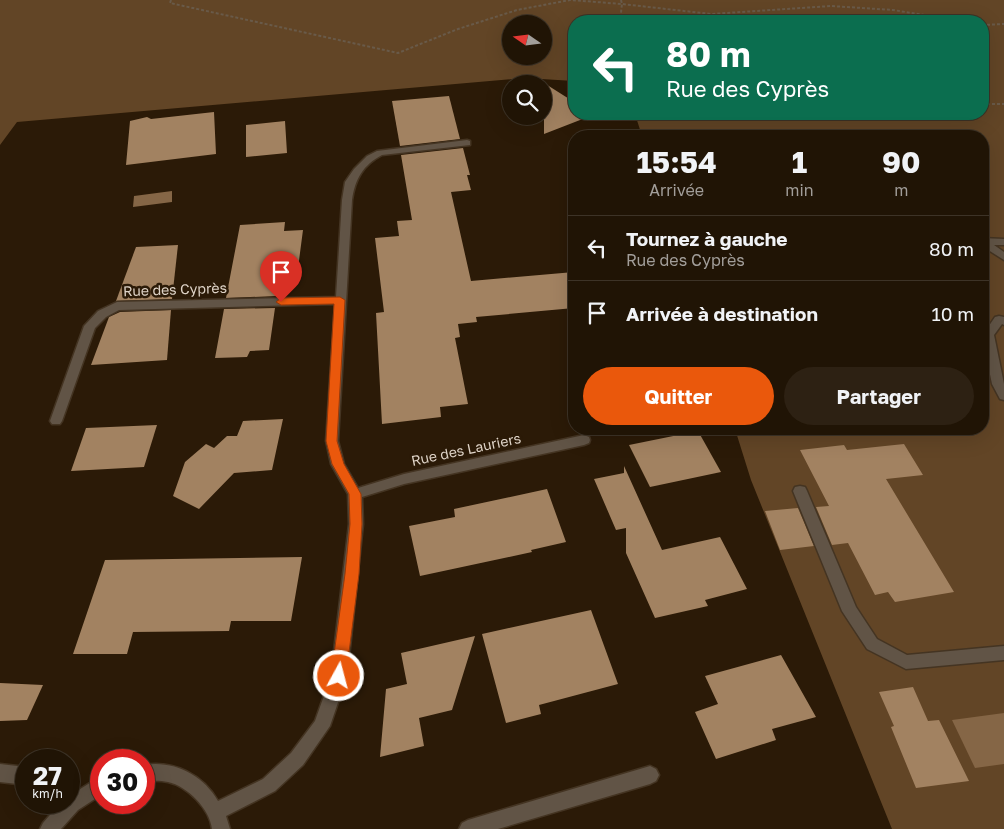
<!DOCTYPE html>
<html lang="fr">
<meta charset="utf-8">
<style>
:root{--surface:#201405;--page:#2d2113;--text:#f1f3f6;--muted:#a29e9a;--line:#3d3327;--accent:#ea580c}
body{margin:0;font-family:"Golos Text",sans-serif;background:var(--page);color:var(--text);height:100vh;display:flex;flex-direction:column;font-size:19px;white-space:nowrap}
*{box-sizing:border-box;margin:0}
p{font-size:16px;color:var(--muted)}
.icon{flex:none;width:28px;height:28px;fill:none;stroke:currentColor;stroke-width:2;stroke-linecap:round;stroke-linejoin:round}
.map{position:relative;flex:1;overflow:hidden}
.details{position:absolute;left:568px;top:130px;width:421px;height:305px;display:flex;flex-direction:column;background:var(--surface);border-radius:20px;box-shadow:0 5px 20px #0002,0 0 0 1px var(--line)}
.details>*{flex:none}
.banner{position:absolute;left:568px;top:15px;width:421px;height:105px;border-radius:20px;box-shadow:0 5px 20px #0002,0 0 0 1px var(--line);background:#0b6e4f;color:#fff;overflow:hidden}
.needle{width:32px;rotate:284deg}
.tools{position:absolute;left:502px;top:15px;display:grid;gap:10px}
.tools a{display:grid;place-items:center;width:50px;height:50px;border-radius:50%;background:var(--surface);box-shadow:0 5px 20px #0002,0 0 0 1px var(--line);font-size:25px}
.speed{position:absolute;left:15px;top:749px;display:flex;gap:10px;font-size:25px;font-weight:700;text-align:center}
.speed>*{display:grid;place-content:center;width:65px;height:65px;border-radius:50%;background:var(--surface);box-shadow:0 5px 20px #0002,0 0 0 1px var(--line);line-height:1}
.speed small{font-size:12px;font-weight:400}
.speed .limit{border:8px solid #d22;background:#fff;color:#111}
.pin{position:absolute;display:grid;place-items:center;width:42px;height:42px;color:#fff;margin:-51px -21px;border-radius:50% 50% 50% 0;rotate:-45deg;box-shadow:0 0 5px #0007}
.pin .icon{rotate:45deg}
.me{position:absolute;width:55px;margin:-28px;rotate:7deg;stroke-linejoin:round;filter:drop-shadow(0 0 4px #0008)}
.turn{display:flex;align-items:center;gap:18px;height:105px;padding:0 15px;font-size:22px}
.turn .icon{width:65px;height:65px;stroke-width:2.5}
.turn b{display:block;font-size:35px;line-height:42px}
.eta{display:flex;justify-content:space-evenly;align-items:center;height:85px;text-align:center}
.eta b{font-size:30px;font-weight:700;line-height:35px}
.primary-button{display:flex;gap:10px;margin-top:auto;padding:10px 15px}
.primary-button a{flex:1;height:58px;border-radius:30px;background:var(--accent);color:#fff;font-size:20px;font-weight:700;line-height:58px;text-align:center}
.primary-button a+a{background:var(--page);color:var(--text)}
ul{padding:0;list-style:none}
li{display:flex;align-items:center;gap:15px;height:65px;padding:0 15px;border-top:1px solid var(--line)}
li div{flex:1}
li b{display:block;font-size:19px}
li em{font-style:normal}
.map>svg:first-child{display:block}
.forest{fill:#624526;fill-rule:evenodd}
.water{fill:#856646}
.building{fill:#a28261}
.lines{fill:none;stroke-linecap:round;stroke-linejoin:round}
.lane-casing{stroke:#443422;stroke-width:3}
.street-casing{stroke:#443422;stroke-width:3}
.path{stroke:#695a49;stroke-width:2;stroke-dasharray:3 2;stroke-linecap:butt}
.lane{fill:#615446;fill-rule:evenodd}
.street{fill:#615446;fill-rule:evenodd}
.route{fill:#ea580c;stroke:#983908}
.labels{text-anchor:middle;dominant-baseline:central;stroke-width:5;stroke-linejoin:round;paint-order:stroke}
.street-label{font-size:14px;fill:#dfd4c8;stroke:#2b1a07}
</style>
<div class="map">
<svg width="1004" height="829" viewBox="0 0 1004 829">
<rect width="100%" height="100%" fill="#2b1a07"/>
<!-- forest -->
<path class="forest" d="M 0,0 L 1004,0 L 1004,829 L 892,829 L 751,480 L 735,429 L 982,429 L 982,136 L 642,136 L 635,114 L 982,114 L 982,21 L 574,21 L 574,81 L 525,78 L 17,122 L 0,145 ZM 511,24 L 544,24 L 544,56 L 511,56 Z"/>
<!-- water -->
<g class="water">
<polygon points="172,191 172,202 133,207 134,196"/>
<polygon points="1004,713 1004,764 975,768 952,720"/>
</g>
<!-- building -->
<g class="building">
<polygon points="544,83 574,102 574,114 593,115 544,134"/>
<polygon points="449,96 460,139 400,146 392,101"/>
<polygon points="214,112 216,154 126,165 130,121 147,117 151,119"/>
<polygon points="285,121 287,153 246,157 246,125"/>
<polygon points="463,148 470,175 467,175 471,190 451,192 471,281 574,272 574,308 476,317 477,322 458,324 460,337 455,338 468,404 440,407 441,417 382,424 376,313 384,312 375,238 399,236 397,221 412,220 401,155"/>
<polygon points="285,222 284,231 303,230 298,268 280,269 277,296 226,298 240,225"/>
<polygon points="178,245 172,299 116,301 136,247"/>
<polygon points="275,308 269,350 250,351 247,357 215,358 224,309"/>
<polygon points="171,310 167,360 91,365 109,317 120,312"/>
<polygon points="283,419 272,470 234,473 199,509 173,496 185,462 206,444 214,448 227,436 237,436 243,421"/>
<polygon points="157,425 144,467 71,471 86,428"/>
<polygon points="698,431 721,472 650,487 629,445"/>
<polygon points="904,444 923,475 886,479 954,592 895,602 888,592 875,595 848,543 832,545 816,507 829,506 800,450 844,445 847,450"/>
<polygon points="624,466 662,550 720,537 747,589 705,600 708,606 655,618 626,553 626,528 616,530 594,479 624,473"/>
<polygon points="547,489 566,542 531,550 532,552 420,576 409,526 455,517 454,509"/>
<polygon points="798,508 814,546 780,550 765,511"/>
<polygon points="302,557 291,621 231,621 229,631 133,632 127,654 73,654 105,560"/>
<polygon points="591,610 618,684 539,705 541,714 506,723 482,634"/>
<polygon points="475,636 452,710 419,718 424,746 380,757 386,689 407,684 401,653"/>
<polygon points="781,655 816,717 772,729 776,740 716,759 695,712 718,704 705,676"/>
<polygon points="0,683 43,685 27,720 0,721"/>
<polygon points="913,687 928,721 939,720 969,781 916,788 891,727 894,726 879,692"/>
</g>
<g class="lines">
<!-- lane casing -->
<g class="lane-casing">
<g id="lane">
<polygon points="982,238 1004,239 1004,245 994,245 1004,252 1004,260 982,246"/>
<polygon points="800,486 805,487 807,491 856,607 877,639 907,655 1004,646 1004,660 906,669 867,649 842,611 793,491 795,487"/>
</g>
</g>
<!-- street casing -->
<g class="street-casing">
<g id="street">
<path d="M 467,140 L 470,141 L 470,145 L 382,155 C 363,165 355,179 352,200 L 338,441 L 344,464 L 358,488 L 404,474 L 584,435 L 589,437 L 590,440 L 589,443 L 584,445 L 404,484 L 362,497 L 363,524 L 347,676 L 330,726 L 303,765 L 275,791 L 226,816 L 230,829 L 212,829 C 210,809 187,786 168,782 C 159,780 152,781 144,781 L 144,765 C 174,760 203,775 218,801 L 263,779 L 291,753 L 315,721 L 331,676 L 349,524 L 348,494 L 331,464 L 326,441 L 335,304 L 119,310 L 106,317 L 95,328 L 62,421 L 60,424 L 52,424 L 50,421 L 84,326 L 98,311 L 117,302 L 336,297 L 342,200 L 345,182 L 354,169 L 367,156 L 377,151 Z"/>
<polygon points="999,316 1004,317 1004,325 1002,324 994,335 1004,384 1004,400 1000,399 992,384 982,336 995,317"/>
<polygon points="0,764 26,767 26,785 0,782"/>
<polygon points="650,766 656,769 659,775 656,781 650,784 498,829 459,829 462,823 468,820"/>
<polygon points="101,776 101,795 78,810 61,829 40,829 43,823 61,802 69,802 69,796"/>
</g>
</g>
<!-- path -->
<g class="path">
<polyline points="171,0 170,3 398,53 458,29 517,10 570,0 622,4 620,21"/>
<polyline points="621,0 622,4 711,14 831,6 893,10 962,21"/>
<polyline points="982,25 1004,24"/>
<polyline points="982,104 1004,104"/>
</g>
<!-- lane -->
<use href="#lane" class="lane"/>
<!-- street -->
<use href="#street" class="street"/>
</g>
<!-- route -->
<polygon class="route" points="340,297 345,300 337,441 344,464 361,494 362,524 359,574 346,676 344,681 339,683 334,681 331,676 345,574 350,524 349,494 332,464 326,441 334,304 281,305 276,302 281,298"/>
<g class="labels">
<!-- street labels -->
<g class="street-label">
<text transform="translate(175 289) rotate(-2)">Rue des Cyprès</text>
<text transform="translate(466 449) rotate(-12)">Rue des Lauriers</text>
</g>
</g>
</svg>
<div class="tools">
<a><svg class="needle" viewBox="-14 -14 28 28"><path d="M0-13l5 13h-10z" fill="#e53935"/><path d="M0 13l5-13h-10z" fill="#a29e9a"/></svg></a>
<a><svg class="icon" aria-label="search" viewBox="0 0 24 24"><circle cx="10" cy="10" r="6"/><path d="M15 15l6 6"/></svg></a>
</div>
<div class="speed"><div>27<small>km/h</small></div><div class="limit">30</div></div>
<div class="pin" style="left:281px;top:302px;background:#d93025"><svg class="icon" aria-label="arrive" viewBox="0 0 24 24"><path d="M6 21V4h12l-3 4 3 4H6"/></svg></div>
<svg class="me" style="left:339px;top:676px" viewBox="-20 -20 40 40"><circle r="17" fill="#ea580c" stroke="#fff" stroke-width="3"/><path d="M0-11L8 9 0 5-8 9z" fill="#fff"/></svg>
<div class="banner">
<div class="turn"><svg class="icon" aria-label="left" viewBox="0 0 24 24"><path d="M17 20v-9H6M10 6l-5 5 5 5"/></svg><div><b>80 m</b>Rue des Cyprès</div></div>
</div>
<section class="details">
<div class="eta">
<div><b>15:54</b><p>Arrivée</p></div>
<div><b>1</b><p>min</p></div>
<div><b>90</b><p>m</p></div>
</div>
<ul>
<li><svg class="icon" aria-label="left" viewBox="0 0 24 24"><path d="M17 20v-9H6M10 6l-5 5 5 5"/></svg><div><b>Tournez à gauche</b><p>Rue des Cyprès</p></div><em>80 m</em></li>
<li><svg class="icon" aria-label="arrive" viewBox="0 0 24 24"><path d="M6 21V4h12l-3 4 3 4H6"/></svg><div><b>Arrivée à destination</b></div><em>10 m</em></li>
</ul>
<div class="primary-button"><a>Quitter</a><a>Partager</a></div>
</section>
</div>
